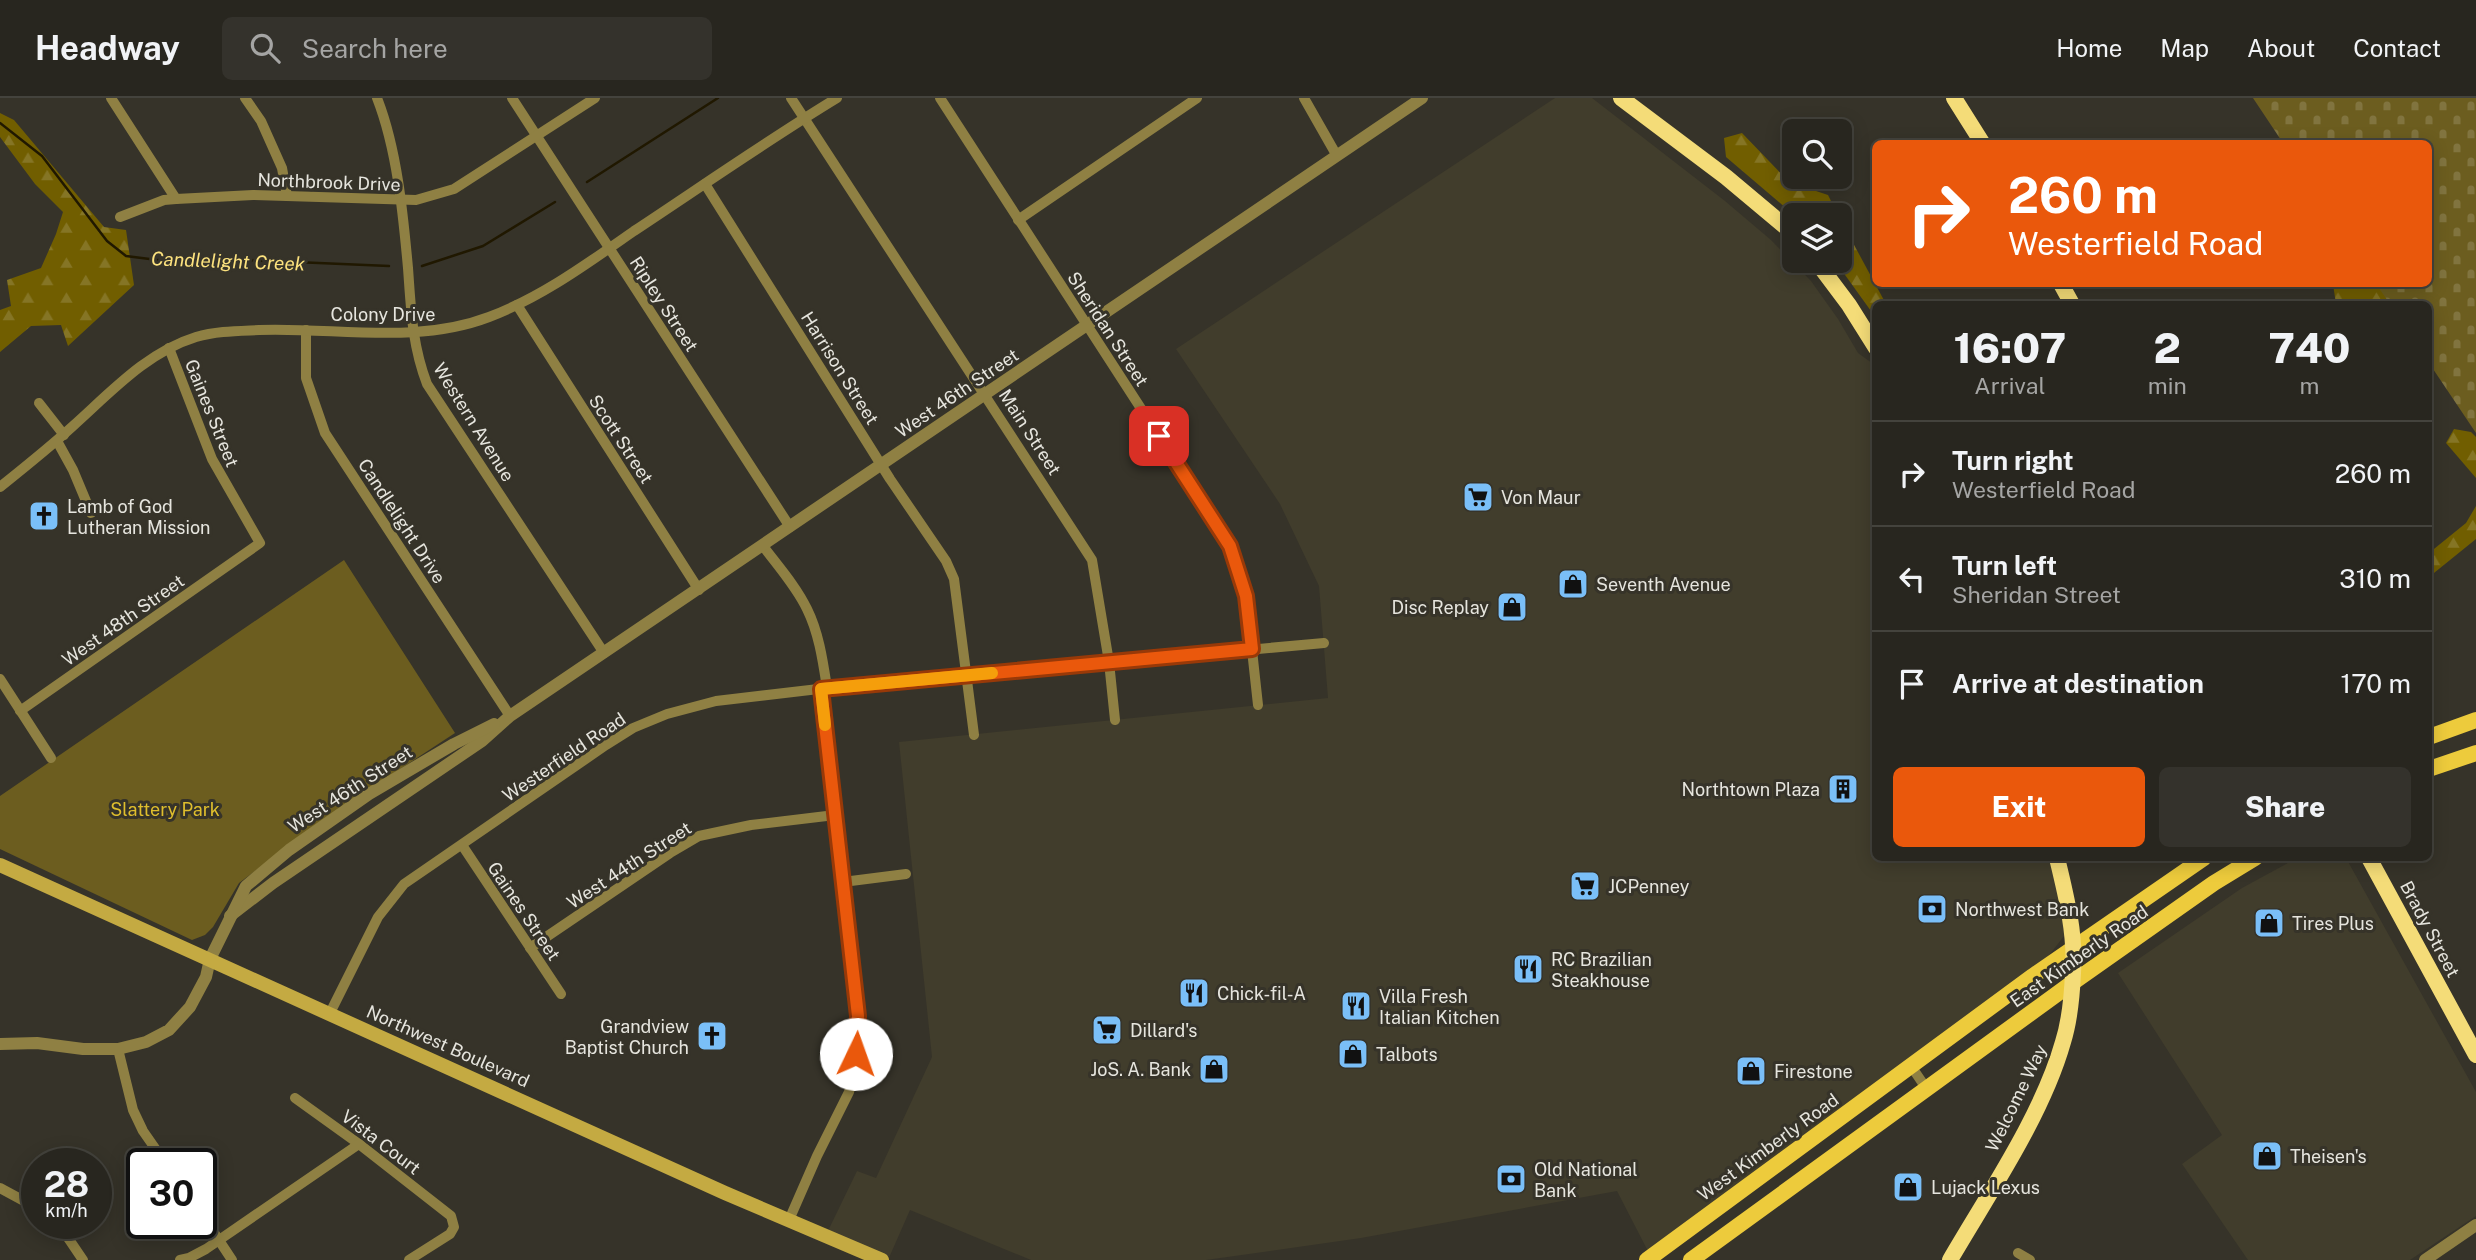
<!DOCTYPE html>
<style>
:root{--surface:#28261f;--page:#34322c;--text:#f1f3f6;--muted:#a5a5a4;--line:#44433d;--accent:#ea580c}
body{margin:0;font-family:"Public Sans",sans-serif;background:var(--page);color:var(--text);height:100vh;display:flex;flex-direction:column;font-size:26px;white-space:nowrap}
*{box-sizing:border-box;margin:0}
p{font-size:23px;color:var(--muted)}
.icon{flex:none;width:38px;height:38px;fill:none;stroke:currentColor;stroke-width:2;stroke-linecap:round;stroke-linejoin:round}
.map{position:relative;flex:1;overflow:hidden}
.details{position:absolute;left:1872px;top:203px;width:560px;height:560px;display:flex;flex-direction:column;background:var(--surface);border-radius:10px;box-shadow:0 4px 18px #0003,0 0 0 2px var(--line)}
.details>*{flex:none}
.hud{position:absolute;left:1872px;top:42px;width:560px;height:147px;border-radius:10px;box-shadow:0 4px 18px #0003,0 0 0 2px var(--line);background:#ea580c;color:#fff;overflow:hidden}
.tools{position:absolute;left:1782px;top:21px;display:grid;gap:14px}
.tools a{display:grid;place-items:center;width:70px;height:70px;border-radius:10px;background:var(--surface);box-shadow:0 4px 18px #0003,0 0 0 2px var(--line);font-size:35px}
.speed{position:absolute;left:21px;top:1050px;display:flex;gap:14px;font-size:35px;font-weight:700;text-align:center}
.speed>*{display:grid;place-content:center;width:91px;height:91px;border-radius:50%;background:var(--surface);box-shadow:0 4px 18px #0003,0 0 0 2px var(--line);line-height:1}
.speed small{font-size:18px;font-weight:400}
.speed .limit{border:4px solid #111;border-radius:10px;background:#fff;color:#111}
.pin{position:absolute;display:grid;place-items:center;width:60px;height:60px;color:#fff;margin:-30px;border-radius:14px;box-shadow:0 4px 10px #0006}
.me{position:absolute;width:77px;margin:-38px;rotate:3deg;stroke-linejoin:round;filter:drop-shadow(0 0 5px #0008)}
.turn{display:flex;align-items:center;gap:24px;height:147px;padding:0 21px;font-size:32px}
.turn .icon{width:91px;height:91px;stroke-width:2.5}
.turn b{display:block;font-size:49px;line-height:60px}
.eta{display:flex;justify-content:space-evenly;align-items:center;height:119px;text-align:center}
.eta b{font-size:42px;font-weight:800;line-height:49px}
.button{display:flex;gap:14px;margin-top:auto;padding:14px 21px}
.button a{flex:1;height:80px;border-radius:10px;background:var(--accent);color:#fff;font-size:28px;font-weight:800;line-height:80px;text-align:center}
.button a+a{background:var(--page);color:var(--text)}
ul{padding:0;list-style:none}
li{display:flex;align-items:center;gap:21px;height:105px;padding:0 21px;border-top:2px solid var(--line)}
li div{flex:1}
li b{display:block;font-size:26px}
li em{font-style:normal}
header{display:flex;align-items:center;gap:42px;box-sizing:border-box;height:98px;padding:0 35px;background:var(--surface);border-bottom:2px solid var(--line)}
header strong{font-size:33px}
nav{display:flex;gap:38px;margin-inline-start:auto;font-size:24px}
.search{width:490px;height:63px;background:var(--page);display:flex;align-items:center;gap:18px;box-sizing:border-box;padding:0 24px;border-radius:10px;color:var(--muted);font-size:26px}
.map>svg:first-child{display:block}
.built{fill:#413d2c}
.forest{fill:url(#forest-firs)}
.cemetery{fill:url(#cemetery-stones)}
.park{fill:#6c5d1f}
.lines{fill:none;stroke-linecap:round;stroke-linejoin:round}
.stream{stroke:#201800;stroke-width:2.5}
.minor{stroke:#8f8043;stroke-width:10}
.tertiary{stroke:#8f8043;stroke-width:12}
.secondary{stroke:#c4aa42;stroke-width:14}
.primary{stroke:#edcb3c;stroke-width:16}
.trunk{stroke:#f4dc78;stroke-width:16}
.route-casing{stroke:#983908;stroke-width:18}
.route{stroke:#ea580c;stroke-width:12}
.slow{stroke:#f59e0b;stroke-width:12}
.labels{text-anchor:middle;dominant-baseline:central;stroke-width:6;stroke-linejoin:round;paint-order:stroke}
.street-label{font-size:18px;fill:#e6e5de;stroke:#363329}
.poi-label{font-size:18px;fill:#e6e5de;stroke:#363329;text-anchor:start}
.park-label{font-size:18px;fill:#dfbe2d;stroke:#363329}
.water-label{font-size:19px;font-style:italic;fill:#fce27e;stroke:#363329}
</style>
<header>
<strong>Headway</strong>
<div class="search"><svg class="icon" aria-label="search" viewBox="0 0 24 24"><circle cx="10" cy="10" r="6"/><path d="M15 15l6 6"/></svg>Search here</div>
<nav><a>Home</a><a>Map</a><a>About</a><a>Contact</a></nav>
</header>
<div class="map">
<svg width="2476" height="1162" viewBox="0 0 2476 1162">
<defs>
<pattern id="forest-firs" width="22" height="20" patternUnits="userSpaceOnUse" patternTransform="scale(1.75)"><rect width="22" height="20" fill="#715e00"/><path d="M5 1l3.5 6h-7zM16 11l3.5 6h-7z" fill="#857525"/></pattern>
<pattern id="cemetery-stones" width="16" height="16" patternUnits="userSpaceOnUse" patternTransform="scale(1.75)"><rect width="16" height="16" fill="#6c5d1f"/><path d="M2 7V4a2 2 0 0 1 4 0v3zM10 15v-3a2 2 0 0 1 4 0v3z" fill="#81743f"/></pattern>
</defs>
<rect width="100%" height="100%" fill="#363329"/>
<!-- built -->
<g class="built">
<polygon points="1555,0 1592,0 1725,103 1771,142 1811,183 1838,221 1858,255 1876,268 1876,760 2057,760 2071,829 2033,878 1651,1159 1617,1093 1361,1140 1206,1162 1031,1162 910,1112 888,1162 826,1137 857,1073 876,1080 932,959 899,644 1328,600 1319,488 1280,406 1176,251"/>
<polygon points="2297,760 2346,760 2476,994 2476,1118 2410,1162 2248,1162 2182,1066 2222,1037 2118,875 2242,790"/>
</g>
<!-- forest -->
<g class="forest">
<polygon points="0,15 14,22 104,129 126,132 134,187 68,248 61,227 31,228 0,254 0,212 11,208 7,182 41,170 56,136 63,114 35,86 0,39"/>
<polygon points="1742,35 1789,84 1828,97 1838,117 1794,117 1726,59 1724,40"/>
<polygon points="1839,119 1886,206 1876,206 1876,220 1835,163 1839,163"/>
<polygon points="2333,186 2385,186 2399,206 2336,206"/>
<polygon points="2454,331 2471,334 2476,339 2476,380 2446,345"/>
<polygon points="2476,408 2476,441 2429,479 2429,455 2466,425"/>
</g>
<!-- cemetery -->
<polygon class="cemetery" points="2253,0 2476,0 2476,335 2429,265 2429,206 2390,206 2376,186 2429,186 2429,46 2283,45"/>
<!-- park -->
<polygon class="park" points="344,462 455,635 321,723 239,785 213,829 205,837 192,842 0,751 0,698"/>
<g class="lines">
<!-- stream -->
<g class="stream">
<polyline points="0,25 42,58 107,143 126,158 173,164 249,162 389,168"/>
<polyline points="587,84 718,0"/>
<polyline points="422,168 483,148 555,104"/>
</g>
<!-- minor -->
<g class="minor">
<polyline points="111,0 176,101"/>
<polyline points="245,0 261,23 282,70 287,98"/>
<path d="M 377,0 C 397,51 403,115 408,170 C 411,211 412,247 427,286 L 604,555"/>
<polyline points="512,0 790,429"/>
<polyline points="791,0 1092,462 1109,564 1115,622"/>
<polyline points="940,0 1230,448 1246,497 1258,607"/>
<polyline points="1304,0 1337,58"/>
<polyline points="705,86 890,381 946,463 954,481 974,637"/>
<polyline points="120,119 164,102 176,101 253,97 416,102 454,91 595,0"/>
<polyline points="1018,122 1197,0"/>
<polyline points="517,207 699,492"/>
<polyline points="306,232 306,280 325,335 510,618"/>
<polyline points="39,305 64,337"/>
<polyline points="57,343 73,372 91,415"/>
<path d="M 0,389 C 25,369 50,349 73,328 C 110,295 147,254 196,239 C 217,233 238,233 259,232 C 335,229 416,247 489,219 C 542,199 588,165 634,133 C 702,88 768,42 837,0"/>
<path d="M 763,448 C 778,468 796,488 807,511 C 819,535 823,564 827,590"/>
<polyline points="0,581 51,660"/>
<polyline points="20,613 260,445 212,361 169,250"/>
<polyline points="462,747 561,896"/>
<polyline points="843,784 906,776"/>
<polyline points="530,850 670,755 699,738 751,727 835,717"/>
<polyline points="330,915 378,819 404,786 606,647 633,630 667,616 716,603 827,590 1324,545"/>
<polyline points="118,951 133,1012 143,1033 166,1066"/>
<polyline points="1911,968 1926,990"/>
<polyline points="295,1000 359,1046 451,1118 454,1129 450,1136 409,1162"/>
<polyline points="0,1090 37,1110"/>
<polyline points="201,1115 232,1162"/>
<polyline points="789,1122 817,1058 849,994 854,976 859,936 821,591"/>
<polyline points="55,1125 62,1131 83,1162"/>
<polyline points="2018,1155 2030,1162"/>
<polyline points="180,1162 189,1160 206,1151 359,1046"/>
</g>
<!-- tertiary -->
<g class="tertiary">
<polyline points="230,818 273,785 482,643 510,618 1422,0"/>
<polyline points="0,946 37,945 83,951 118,951 146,944 169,932 190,909 206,879 210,861 246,788 289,752 369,696 454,646 494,626"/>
<polyline points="2425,1162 2476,1127"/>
</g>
<!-- secondary -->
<polyline class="secondary" points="0,767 725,1095 882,1162"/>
<!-- primary -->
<g class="primary">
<polyline points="2429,639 2476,622"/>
<polyline points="2429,671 2476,655"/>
<polyline points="1647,1162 2033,878 2204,760"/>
<polyline points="1691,1162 2072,885 2214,785 2255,760"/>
</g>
<!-- trunk -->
<g class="trunk">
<polyline points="1621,0 1726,79 1794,136"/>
<polyline points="1954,0 1983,46"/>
<polyline points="1816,163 1849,207 1876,250"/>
<polyline points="2061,186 2072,206"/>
<polyline points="2369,760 2476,957"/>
<path d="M 1950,1162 C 1989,1095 2042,1018 2063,944 C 2070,922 2072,898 2073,875 C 2076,837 2066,797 2057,760"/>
</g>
</g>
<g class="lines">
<!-- route casing -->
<g class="route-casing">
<polyline id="route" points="856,956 858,918 821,591 1252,551 1246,498 1230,448 1159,338"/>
</g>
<!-- route -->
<use href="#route" class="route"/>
<!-- slow -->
<polyline class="slow" points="825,627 821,591 992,575"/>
</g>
<!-- icons -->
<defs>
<g id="supermarket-square" transform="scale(1.575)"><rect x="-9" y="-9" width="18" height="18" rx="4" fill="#7abff8" stroke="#363329"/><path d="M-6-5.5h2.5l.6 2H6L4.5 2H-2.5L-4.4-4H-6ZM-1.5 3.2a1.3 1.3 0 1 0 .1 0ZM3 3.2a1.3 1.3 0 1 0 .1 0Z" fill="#111"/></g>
<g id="church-square" transform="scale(1.575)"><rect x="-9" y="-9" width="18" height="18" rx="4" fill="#7abff8" stroke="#363329"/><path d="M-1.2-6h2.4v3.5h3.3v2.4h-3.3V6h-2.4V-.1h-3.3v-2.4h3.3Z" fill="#111"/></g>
<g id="shop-square" transform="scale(1.575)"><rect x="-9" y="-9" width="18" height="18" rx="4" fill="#7abff8" stroke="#363329"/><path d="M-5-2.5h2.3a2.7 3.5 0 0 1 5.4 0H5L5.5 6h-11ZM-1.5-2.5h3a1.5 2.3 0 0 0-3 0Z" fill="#111"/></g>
<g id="building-square" transform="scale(1.575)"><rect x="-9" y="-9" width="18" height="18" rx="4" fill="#7abff8" stroke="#363329"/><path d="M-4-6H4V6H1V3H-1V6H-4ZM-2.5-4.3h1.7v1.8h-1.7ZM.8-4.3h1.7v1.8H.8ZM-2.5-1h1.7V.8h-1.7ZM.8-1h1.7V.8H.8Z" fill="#111"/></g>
<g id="bank-square" transform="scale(1.575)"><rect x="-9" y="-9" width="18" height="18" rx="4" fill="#7abff8" stroke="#363329"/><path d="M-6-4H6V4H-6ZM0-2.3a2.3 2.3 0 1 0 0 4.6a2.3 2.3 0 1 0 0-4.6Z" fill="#111"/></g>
<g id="restaurant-square" transform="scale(1.575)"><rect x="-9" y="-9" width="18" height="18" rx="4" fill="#7abff8" stroke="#363329"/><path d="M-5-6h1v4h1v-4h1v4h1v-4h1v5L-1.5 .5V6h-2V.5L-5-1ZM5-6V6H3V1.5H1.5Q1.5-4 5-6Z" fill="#111"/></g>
</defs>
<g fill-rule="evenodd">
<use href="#supermarket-square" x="1478" y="399"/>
<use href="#church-square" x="44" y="418"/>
<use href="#shop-square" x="1573" y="486"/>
<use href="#shop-square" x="1512" y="509"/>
<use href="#building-square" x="1843" y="691"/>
<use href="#supermarket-square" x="1585" y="788"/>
<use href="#bank-square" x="1932" y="811"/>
<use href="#shop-square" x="2269" y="825"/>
<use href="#restaurant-square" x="1528" y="871"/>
<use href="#restaurant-square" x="1194" y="895"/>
<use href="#restaurant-square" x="1356" y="908"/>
<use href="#supermarket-square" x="1107" y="932"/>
<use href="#church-square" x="712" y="938"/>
<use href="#shop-square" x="1353" y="956"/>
<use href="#shop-square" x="1214" y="971"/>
<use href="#shop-square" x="1751" y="973"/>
<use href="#shop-square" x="2267" y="1058"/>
<use href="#bank-square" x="1511" y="1081"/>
<use href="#shop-square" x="1908" y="1089"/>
</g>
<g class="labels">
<!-- street labels -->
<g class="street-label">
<text transform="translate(329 84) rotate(2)">Northbrook Drive</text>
<text transform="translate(664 206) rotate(57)">Ripley Street</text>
<text x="383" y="216">Colony Drive</text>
<text transform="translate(1108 231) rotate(57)">Sheridan Street</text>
<text transform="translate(840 270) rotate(58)">Harrison Street</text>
<text transform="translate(957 295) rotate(-34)">West 46th Street</text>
<text transform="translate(212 315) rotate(68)">Gaines Street</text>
<text transform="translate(474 324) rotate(58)">Western Avenue</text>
<text transform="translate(1030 334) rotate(57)">Main Street</text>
<text transform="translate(621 341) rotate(57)">Scott Street</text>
<text transform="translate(402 423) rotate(57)">Candlelight Drive</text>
<text transform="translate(123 522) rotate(-35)">West 48th Street</text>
<text transform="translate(564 659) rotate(-34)">Westerfield Road</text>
<text transform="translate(350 691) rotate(-33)">West 46th Street</text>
<text transform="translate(629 767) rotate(-33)">West 44th Street</text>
<text transform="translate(524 813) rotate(56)">Gaines Street</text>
<text transform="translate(2430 831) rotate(62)">Brady Street</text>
<text transform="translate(2079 858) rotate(-35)">East Kimberly Road</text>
<text transform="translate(448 948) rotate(24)">Northwest Boulevard</text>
<text transform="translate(2016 1000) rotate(-64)">Welcome Way</text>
<text transform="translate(381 1044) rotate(37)">Vista Court</text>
<text transform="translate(1768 1049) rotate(-36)">West Kimberly Road</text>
</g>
<!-- poi labels -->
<g class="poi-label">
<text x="1501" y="399">Von Maur</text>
<text x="67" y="408">Lamb of God<tspan x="67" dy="21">Lutheran Mission</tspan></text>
<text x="1596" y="486">Seventh Avenue</text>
<text x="1489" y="509" text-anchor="end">Disc Replay</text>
<text x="1820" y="691" text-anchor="end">Northtown Plaza</text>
<text x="1608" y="788">JCPenney</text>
<text x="1955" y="811">Northwest Bank</text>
<text x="2292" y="825">Tires Plus</text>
<text x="1551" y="861">RC Brazilian<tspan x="1551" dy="21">Steakhouse</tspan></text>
<text x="1217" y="895">Chick-fil-A</text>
<text x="1379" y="898">Villa Fresh<tspan x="1379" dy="21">Italian Kitchen</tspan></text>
<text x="689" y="928" text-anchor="end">Grandview<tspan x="689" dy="21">Baptist Church</tspan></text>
<text x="1130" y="932">Dillard's</text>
<text x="1376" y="956">Talbots</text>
<text x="1191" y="971" text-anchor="end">JoS. A. Bank</text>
<text x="1774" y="973">Firestone</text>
<text x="2290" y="1058">Theisen's</text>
<text x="1534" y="1071">Old National<tspan x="1534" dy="21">Bank</tspan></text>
<text x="1931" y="1089">Lujack Lexus</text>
</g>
<!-- park labels -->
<g class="park-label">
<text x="165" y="711">Slattery Park</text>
</g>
<!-- water labels -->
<g class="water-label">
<text transform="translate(228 163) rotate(2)">Candlelight Creek</text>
</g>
</g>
</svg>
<div class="tools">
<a><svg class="icon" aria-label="search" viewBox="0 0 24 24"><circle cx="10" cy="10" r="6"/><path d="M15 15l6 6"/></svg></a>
<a><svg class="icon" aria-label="layers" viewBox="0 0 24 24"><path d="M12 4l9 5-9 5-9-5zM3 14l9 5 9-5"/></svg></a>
</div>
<div class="speed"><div>28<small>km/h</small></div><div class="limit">30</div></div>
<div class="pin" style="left:1159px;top:338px;background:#d93025"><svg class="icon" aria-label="arrive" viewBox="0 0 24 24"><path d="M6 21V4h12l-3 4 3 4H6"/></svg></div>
<svg class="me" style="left:856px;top:956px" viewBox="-20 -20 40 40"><circle r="19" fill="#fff"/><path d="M0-13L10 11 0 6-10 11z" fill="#ea580c"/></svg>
<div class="hud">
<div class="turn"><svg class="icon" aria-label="right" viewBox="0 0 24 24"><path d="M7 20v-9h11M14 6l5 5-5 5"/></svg><div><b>260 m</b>Westerfield Road</div></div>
</div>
<section class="details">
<div class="eta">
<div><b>16:07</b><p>Arrival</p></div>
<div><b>2</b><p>min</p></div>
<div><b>740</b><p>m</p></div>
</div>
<ul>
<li><svg class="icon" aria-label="right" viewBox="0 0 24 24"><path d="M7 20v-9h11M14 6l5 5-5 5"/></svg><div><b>Turn right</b><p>Westerfield Road</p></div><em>260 m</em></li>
<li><svg class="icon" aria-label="left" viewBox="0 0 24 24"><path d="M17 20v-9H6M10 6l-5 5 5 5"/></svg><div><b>Turn left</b><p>Sheridan Street</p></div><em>310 m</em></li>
<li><svg class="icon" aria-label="arrive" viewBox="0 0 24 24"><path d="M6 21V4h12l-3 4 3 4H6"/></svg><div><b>Arrive at destination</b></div><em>170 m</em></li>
</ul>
<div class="button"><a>Exit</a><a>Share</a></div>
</section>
</div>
